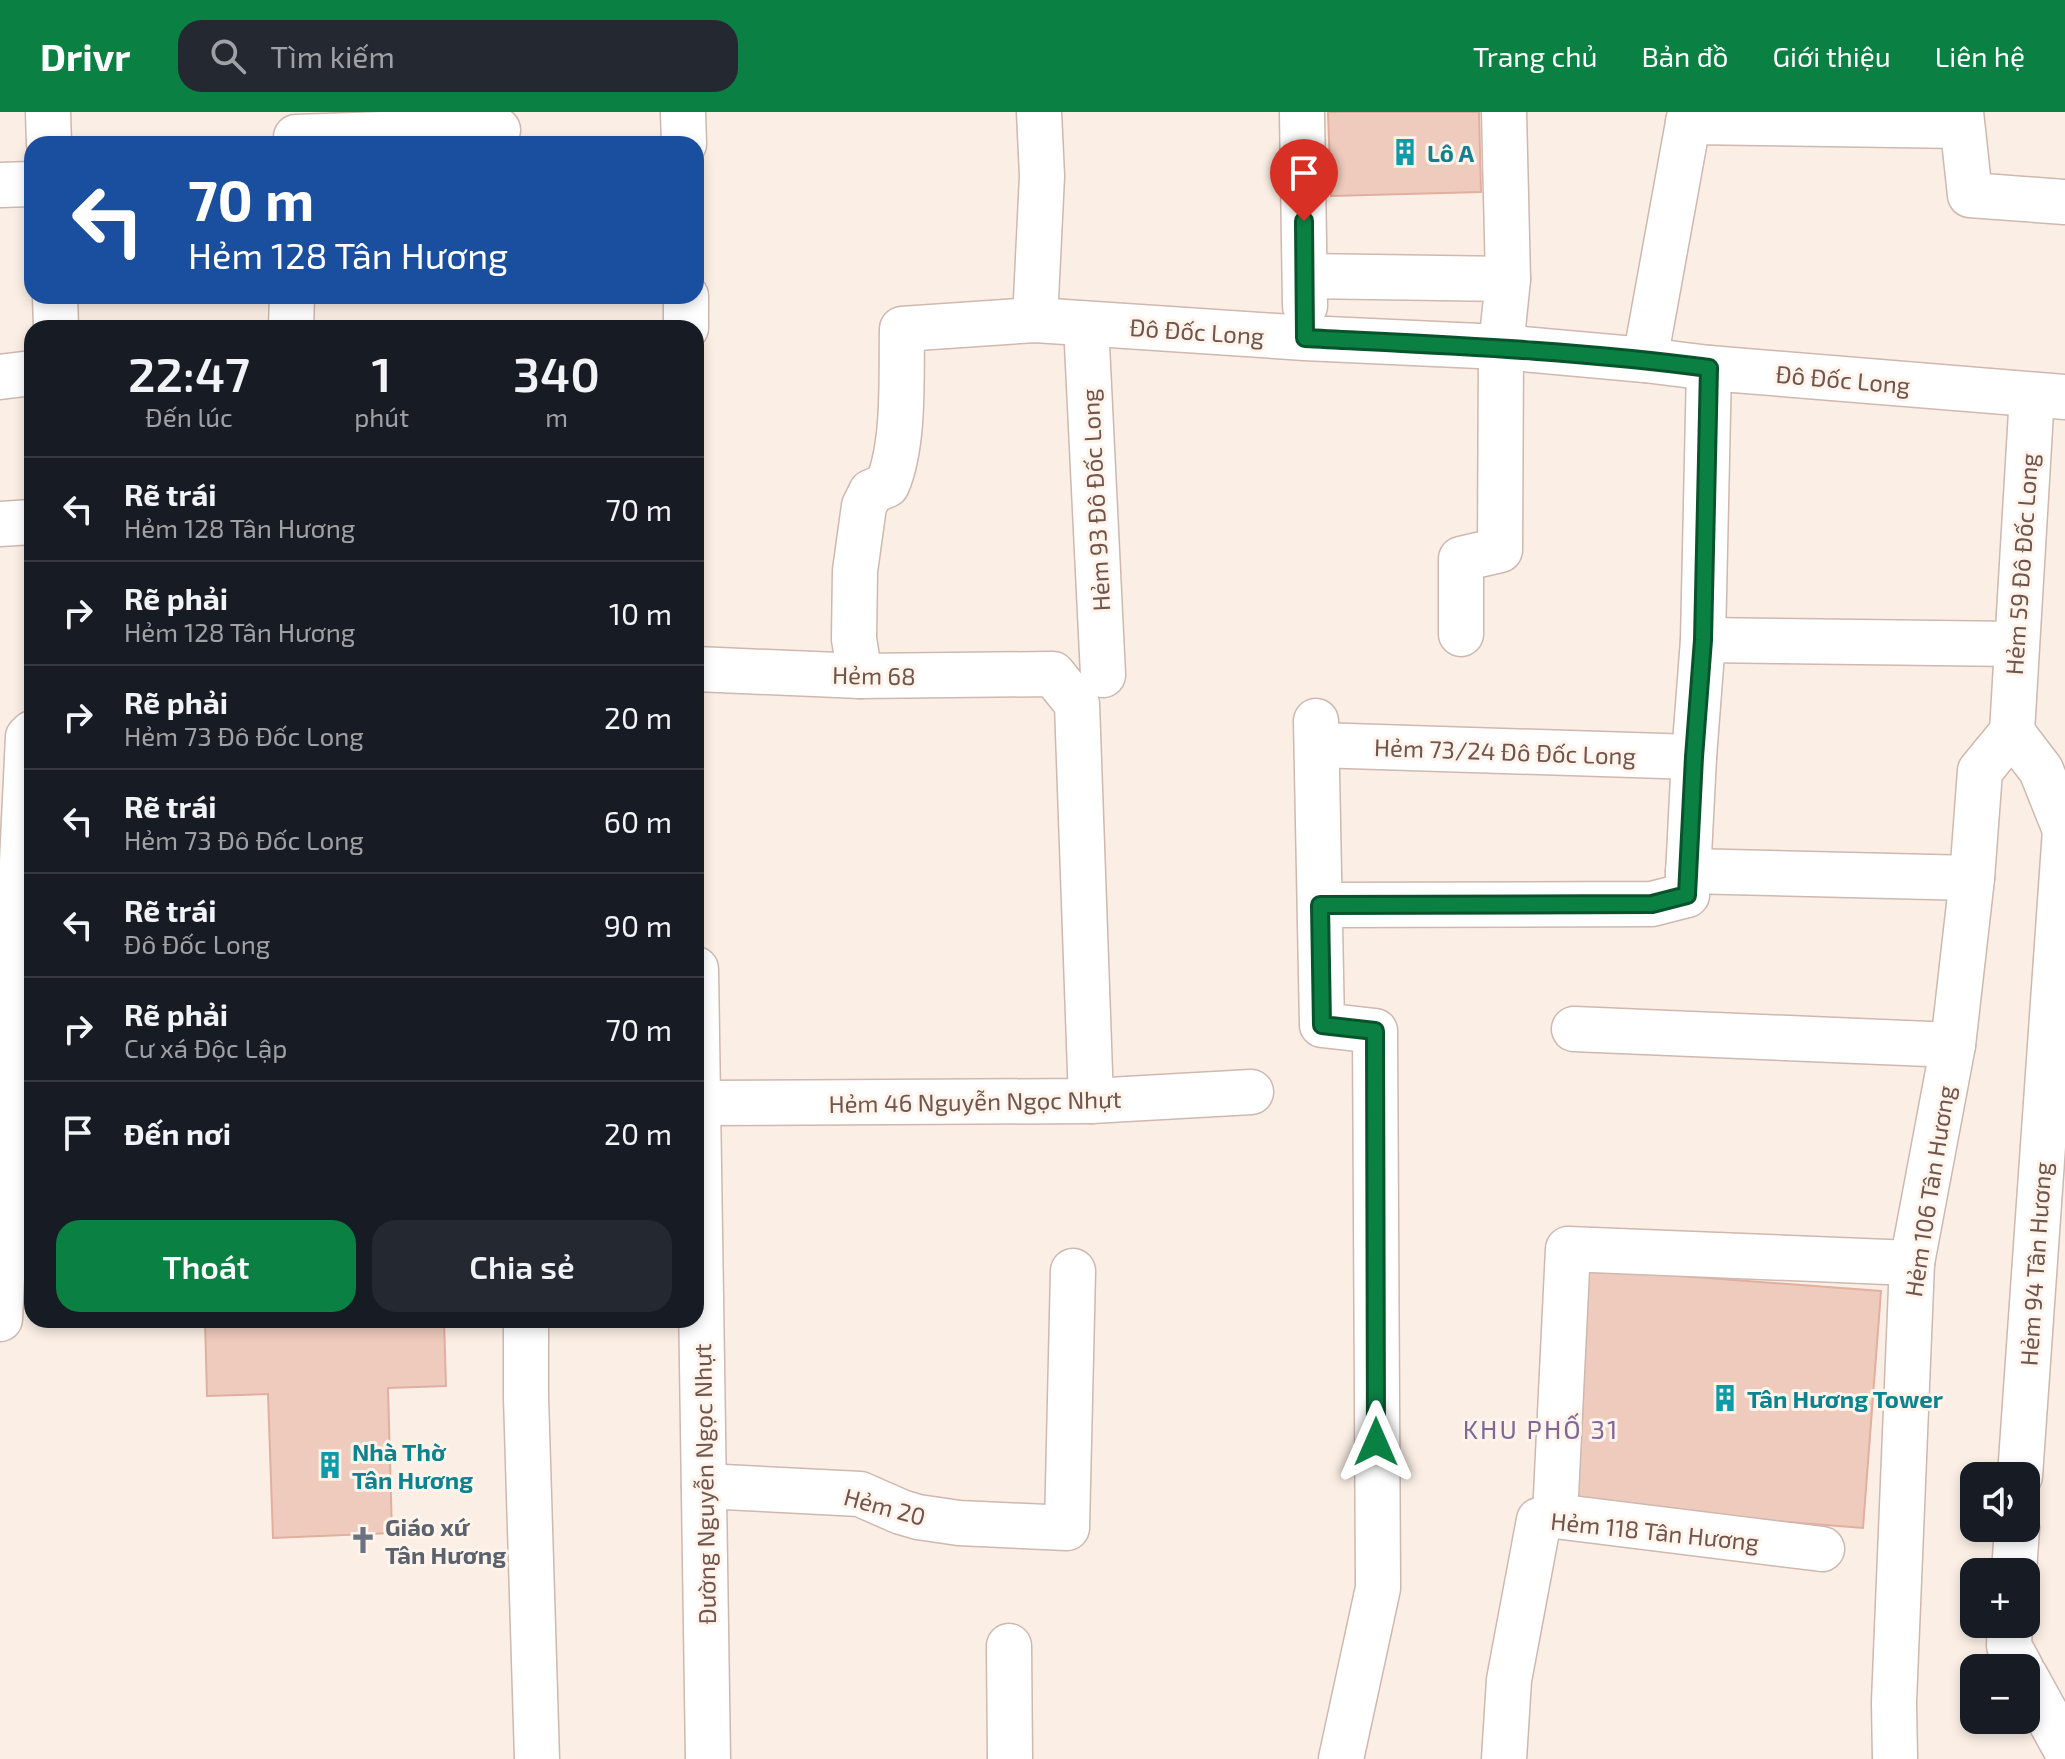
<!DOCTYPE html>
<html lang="vi">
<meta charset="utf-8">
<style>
:root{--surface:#171b24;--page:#242831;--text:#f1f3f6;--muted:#9ea1a6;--line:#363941;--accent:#0b8043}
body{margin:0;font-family:"Exo 2",sans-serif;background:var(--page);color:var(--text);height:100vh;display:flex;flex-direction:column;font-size:30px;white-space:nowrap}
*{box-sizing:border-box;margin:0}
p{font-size:26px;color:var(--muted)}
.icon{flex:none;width:44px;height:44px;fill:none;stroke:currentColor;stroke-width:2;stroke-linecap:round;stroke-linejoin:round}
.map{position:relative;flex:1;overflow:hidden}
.sheet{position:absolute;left:24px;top:208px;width:680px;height:1008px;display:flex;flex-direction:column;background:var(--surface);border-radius:24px;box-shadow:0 4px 12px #0003}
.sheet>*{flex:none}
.banner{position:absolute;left:24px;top:24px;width:680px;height:168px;border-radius:24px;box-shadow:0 4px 12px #0003;background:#1a4fa0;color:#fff;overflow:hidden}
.buttons{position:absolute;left:1960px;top:1350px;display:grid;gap:16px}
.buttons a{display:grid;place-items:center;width:80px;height:80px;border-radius:16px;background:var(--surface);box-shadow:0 4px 12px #0003;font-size:40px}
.pin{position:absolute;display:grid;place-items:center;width:68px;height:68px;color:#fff;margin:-82px -34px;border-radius:50% 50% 50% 0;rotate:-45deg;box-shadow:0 0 8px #0007}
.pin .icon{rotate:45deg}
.me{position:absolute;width:88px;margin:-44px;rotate:0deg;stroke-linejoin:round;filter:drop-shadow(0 0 6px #0008)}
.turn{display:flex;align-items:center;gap:28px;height:168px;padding:0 32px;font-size:36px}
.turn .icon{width:104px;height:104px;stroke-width:2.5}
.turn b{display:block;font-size:56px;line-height:68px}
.eta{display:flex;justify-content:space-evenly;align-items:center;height:136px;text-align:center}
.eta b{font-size:48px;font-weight:600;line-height:56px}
.cta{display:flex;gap:16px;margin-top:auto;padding:16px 32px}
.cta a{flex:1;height:92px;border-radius:24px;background:var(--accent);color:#fff;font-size:32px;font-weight:600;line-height:92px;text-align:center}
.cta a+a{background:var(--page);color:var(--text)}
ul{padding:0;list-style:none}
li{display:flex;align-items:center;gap:24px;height:104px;padding:0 32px;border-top:2px solid var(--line)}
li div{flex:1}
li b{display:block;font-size:30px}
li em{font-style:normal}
header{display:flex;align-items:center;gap:48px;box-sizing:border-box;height:112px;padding:0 40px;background:var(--accent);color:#fff}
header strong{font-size:38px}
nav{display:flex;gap:44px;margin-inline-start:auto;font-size:28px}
.search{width:560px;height:72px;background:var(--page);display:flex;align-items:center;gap:20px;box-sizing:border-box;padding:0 28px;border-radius:24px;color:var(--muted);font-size:30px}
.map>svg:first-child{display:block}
.building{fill:#efcbbe;stroke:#e1af9f;stroke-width:2}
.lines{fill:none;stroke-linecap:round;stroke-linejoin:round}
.minor-casing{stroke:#ceb8af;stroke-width:47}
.minor{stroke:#fff;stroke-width:44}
.route-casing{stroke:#07532c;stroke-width:20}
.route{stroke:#0b8043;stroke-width:14}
.labels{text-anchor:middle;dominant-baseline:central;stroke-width:6;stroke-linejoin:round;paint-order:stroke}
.culture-label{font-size:24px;font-weight:bold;fill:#0d838f;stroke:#fef4eb;text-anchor:start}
.street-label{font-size:24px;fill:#72544b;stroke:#fef4eb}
.worship-label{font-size:24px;font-weight:bold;fill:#5b616d;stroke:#fef4eb;text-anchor:start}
.neighbourhood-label{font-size:26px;letter-spacing:2px;fill:#806796;stroke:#fef4eb}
</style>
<header>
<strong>Drivr</strong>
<div class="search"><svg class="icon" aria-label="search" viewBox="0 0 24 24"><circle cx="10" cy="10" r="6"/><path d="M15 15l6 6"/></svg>Tìm kiếm</div>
<nav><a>Trang chủ</a><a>Bản đồ</a><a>Giới thiệu</a><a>Liên hệ</a></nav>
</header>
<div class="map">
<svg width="2065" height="1647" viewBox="0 0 2065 1647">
<rect width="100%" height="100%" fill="#fbefe5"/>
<!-- building -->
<g class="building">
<polygon points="1328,0 1479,0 1481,80 1331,84"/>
<polygon points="1588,1157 1881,1179 1863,1416 1569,1393"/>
<polygon points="205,1208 444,1208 446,1274 388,1276 392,1421 273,1426 268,1282 207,1284"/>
</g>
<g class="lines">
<!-- minor casing -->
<g class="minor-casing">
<g id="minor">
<polyline points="48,0 49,32"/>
<polyline points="683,0 684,32"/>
<polyline points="1302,0 1305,194"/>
<polyline points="1504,0 1508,167"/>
<polyline points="1961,0 1970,83 2065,90"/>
<polyline points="1688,10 1961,14"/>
<polyline points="296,25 498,18"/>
<polyline points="0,73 32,72"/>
<polyline points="1305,164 1508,167 1501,235 1500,438 1461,447 1461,522"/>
<polyline points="55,184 56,216"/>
<polyline points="686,184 686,216"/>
<polyline points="1035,208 1042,64 1039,0"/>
<polyline points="1086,212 1103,563"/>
<polyline points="291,216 292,184"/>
<polyline points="1645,248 1690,0"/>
<polyline points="0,265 32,261"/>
<polyline points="0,412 32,410"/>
<polyline points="1703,528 2016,532"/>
<polyline points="696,557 860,564 1053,562 1077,592 1091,989"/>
<path d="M 860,564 L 854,527 L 855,459 L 864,394 L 871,380 L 887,373 C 905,332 901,263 902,217 L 1035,208 L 1305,226 L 1501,235 L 1645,248 L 1709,256 L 2065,285"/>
<polyline points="1316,609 1322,913 1375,919 1378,1476 1341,1647"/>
<polyline points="2012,620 2041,658 2065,718 2020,1364"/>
<polyline points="2012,620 2032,283"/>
<polyline points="1317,633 1694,645"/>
<polyline points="1688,759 1972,766"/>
<polyline points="1320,793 1652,792 1687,783 1694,645 1703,528 1709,256"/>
<polyline points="696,857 708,1647"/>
<polyline points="1574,917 1953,933"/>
<polyline points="698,991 1091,989 1251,980"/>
<polyline points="0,1207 28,625 32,621"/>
<polyline points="526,1208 526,1285 537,1647"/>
<polyline points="704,1374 860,1382 901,1400 918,1405 959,1411 1067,1416 1073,1159"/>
<polyline points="1555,1404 1568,1137 1912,1151"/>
<polyline points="2014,1460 2017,1416"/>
<polyline points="2010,1512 2009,1534 2021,1556"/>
<polyline points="1009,1534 1010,1647"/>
<polyline points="2026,1565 2065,1636"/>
<polyline points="1504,1647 1509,1568 1539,1408 1555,1404 1822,1437"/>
<polyline points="1895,1647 1894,1590 1912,1151 1953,933 1972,766 1980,659 2012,620"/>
</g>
</g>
<!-- minor -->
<use href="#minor" class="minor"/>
</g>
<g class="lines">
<!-- route casing -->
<g class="route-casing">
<path id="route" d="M 1304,109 L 1305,226 C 1440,233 1575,238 1709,256 L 1703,528 L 1694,645 L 1687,783 L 1652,792 L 1320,793 L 1322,913 L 1375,919 L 1376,1330"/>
</g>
<!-- route -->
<use href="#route" class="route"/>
</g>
<!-- icons -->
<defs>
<g id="building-bare" transform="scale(2.16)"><path d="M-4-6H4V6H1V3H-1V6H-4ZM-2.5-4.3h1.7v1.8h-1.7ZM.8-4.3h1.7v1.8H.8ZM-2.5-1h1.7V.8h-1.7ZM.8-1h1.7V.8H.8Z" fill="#0f9aa8" stroke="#fef4eb" stroke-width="2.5" paint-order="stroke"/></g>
<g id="church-bare" transform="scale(2.16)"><path d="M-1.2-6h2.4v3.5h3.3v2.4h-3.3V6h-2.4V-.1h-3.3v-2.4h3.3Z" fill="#6b7280" stroke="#fef4eb" stroke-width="2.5" paint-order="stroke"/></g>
</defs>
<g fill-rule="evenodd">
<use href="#building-bare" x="1405" y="40"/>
<use href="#building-bare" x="1725" y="1286"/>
<use href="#building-bare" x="330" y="1353"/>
<use href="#church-bare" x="363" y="1428"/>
</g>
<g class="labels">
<!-- culture labels -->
<g class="culture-label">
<text x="1427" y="40">Lô A</text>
<text x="1747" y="1286">Tân Hương Tower</text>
<text x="352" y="1339">Nhà Thờ<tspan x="352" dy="28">Tân Hương</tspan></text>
</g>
<!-- street labels -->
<g class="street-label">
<text transform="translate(1197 219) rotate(4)">Đô Đốc Long</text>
<text transform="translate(1843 267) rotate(5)">Đô Đốc Long</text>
<text transform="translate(1095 388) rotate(-93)">Hẻm 93 Đô Đốc Long</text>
<text transform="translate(2021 452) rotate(-86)">Hẻm 59 Đô Đốc Long</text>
<text transform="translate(874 563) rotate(1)">Hẻm 68</text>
<text transform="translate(1505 639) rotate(2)">Hẻm 73/24 Đô Đốc Long</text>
<text transform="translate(975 989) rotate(-1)">Hẻm 46 Nguyễn Ngọc Nhựt</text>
<text transform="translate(1929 1079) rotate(-81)">Hẻm 106 Tân Hương</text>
<text transform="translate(2035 1152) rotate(-86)">Hẻm 94 Tân Hương</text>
<text transform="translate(704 1372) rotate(-91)">Đường Nguyễn Ngọc Nhựt</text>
<text transform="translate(885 1394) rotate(15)">Hẻm 20</text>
<text transform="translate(1655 1419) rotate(6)">Hẻm 118 Tân Hương</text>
</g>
<!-- worship labels -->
<g class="worship-label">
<text x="385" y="1414">Giáo xứ<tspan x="385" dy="28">Tân Hương</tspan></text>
</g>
<!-- neighbourhood labels -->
<g class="neighbourhood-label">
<text x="1541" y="1316">KHU PHỐ 31</text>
</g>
</g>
</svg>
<div class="buttons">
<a><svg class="icon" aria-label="sound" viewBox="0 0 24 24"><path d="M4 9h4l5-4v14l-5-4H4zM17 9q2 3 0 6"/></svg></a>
<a>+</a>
<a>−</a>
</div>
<div class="pin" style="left:1304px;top:109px;background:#d93025"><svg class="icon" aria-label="arrive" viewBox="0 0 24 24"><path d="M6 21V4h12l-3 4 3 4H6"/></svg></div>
<svg class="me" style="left:1376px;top:1330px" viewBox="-20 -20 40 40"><path d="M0-17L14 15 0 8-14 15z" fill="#0b8043" stroke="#fff" stroke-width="4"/></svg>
<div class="banner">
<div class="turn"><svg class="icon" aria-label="left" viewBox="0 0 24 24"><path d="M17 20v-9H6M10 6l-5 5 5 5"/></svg><div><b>70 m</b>Hẻm 128 Tân Hương</div></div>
</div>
<section class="sheet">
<div class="eta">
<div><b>22:47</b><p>Đến lúc</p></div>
<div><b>1</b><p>phút</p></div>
<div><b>340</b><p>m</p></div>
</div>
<ul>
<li><svg class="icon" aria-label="left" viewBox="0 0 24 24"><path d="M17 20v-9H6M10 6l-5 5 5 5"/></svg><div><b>Rẽ trái</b><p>Hẻm 128 Tân Hương</p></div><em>70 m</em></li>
<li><svg class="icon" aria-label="right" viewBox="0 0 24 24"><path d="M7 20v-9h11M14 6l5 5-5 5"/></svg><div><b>Rẽ phải</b><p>Hẻm 128 Tân Hương</p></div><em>10 m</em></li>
<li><svg class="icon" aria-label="right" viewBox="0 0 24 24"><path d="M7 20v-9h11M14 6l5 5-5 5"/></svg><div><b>Rẽ phải</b><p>Hẻm 73 Đô Đốc Long</p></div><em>20 m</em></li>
<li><svg class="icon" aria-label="left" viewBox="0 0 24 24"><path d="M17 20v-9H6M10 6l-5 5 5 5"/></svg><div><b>Rẽ trái</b><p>Hẻm 73 Đô Đốc Long</p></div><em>60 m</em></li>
<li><svg class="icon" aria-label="left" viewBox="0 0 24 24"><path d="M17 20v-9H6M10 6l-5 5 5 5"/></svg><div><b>Rẽ trái</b><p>Đô Đốc Long</p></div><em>90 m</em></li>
<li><svg class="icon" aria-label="right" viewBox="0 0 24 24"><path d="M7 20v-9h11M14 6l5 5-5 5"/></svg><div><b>Rẽ phải</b><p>Cư xá Độc Lập</p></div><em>70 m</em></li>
<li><svg class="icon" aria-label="arrive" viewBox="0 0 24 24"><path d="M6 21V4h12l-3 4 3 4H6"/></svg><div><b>Đến nơi</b></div><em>20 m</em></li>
</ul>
<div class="cta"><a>Thoát</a><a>Chia sẻ</a></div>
</section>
</div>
